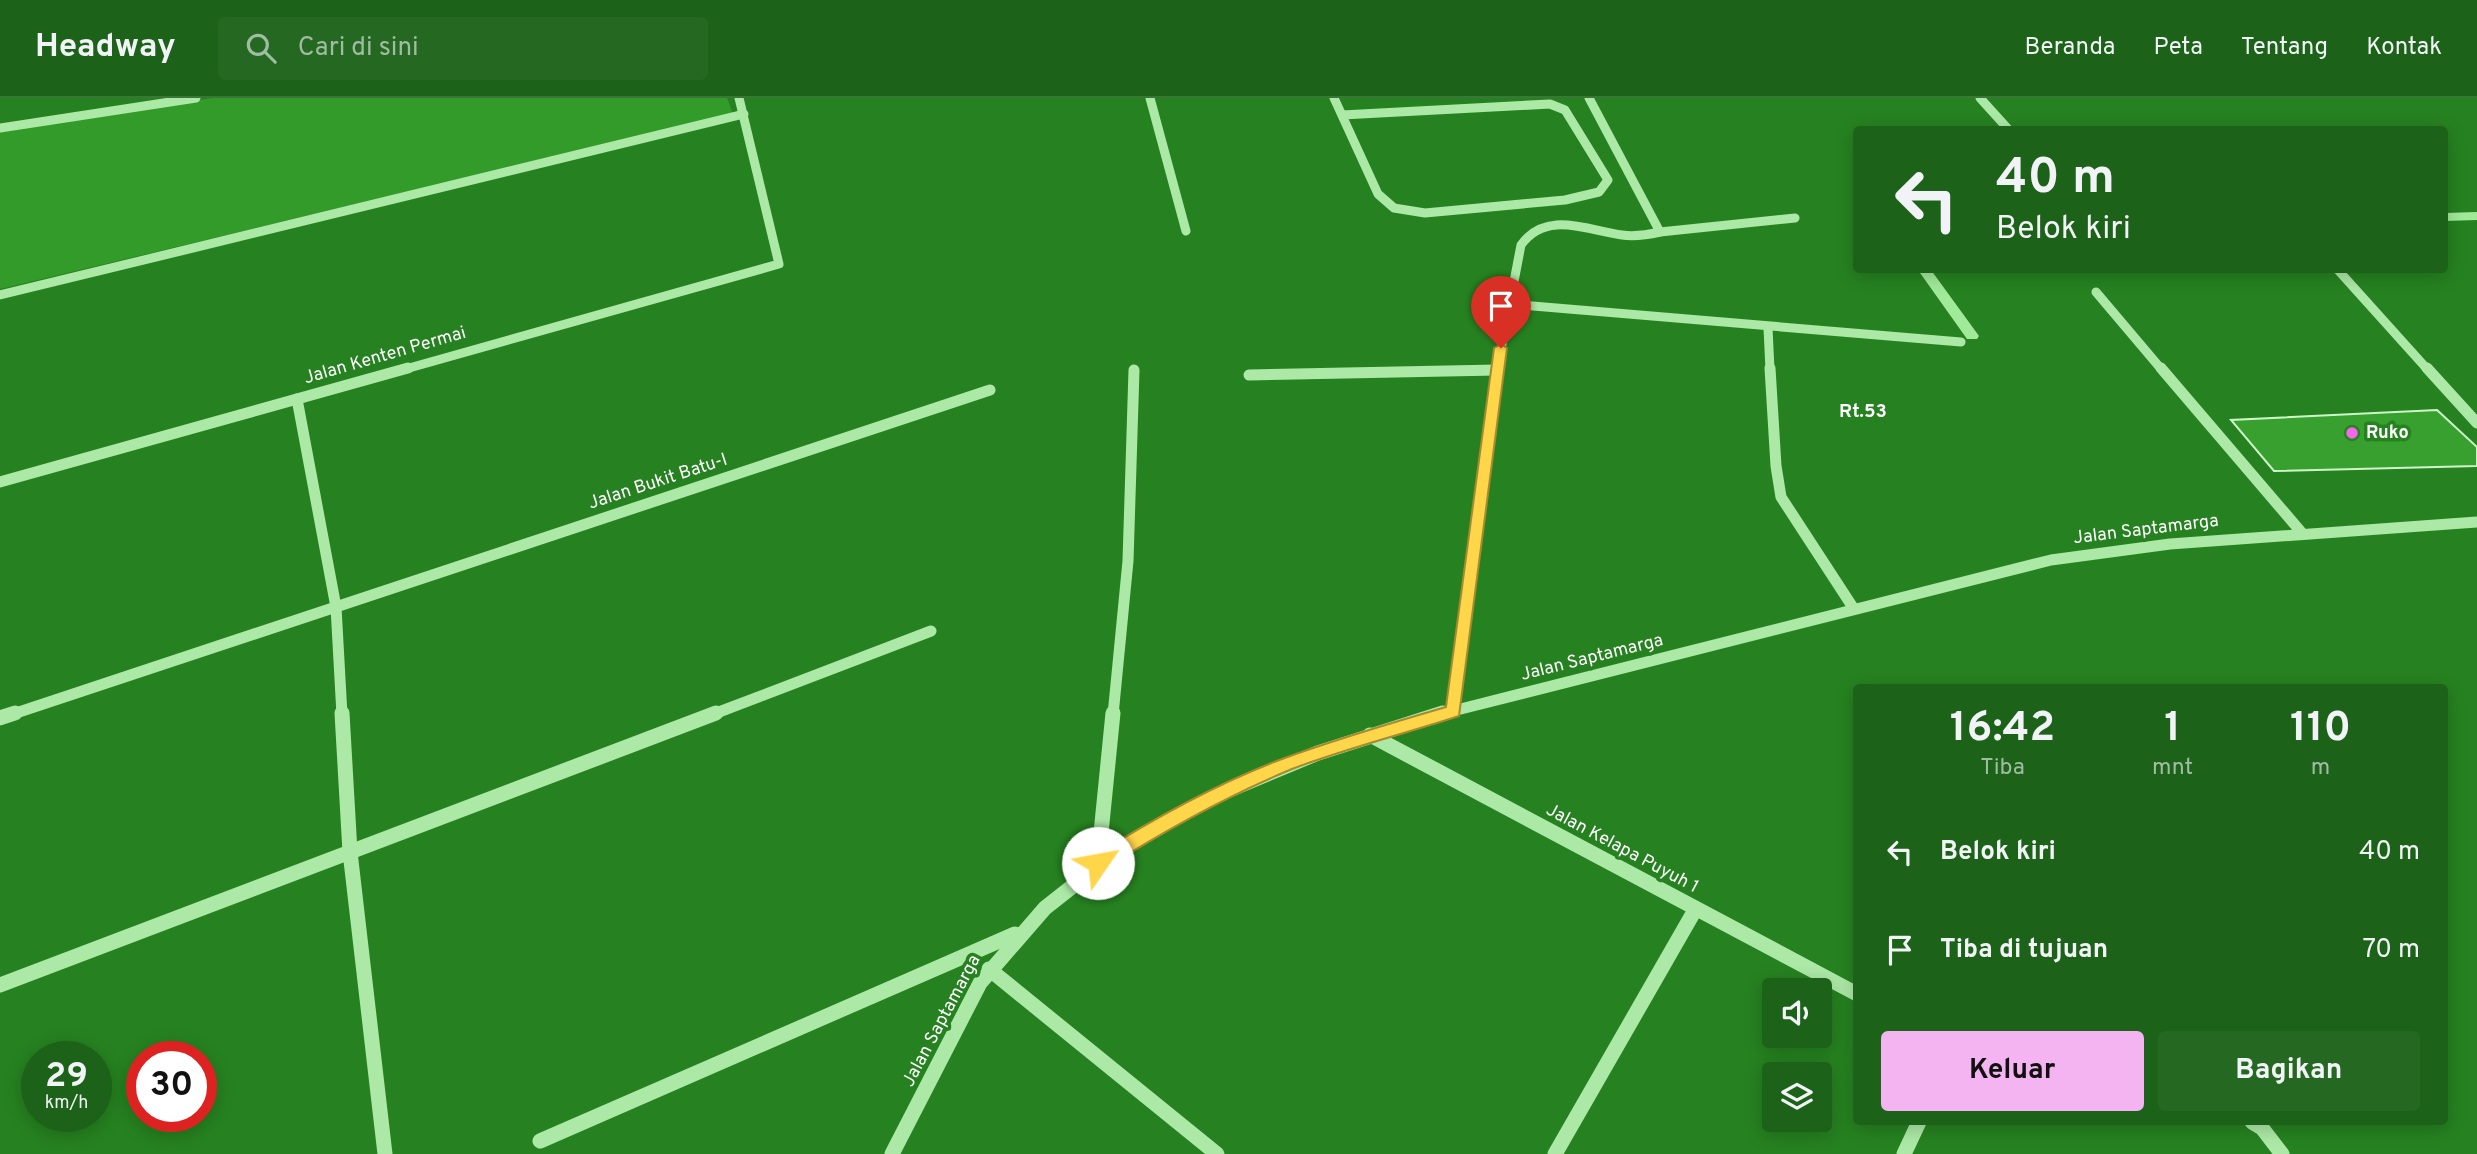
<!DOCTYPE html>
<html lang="id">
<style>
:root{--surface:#1c6218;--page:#256821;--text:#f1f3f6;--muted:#a0bca2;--line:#3a7637;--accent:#f3b4f1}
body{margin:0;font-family:Overpass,sans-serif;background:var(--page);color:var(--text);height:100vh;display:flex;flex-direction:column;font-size:26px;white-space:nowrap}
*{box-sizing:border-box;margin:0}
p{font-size:23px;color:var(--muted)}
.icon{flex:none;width:38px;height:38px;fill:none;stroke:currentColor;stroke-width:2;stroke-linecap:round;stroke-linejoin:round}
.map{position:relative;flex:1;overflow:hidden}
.side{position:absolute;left:1853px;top:586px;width:595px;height:441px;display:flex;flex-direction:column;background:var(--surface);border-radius:7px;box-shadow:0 4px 18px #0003}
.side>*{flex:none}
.top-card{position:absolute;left:1853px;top:28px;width:595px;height:147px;border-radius:7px;box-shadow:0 4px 18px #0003;background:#1c6218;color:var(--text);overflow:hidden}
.tools{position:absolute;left:1762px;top:880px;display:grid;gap:14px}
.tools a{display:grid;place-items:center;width:70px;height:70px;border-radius:7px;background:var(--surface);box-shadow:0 4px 18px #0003;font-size:35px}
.speed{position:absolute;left:21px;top:943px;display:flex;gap:14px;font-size:35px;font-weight:700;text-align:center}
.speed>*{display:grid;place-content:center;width:91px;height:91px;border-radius:50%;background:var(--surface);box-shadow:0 4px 18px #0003;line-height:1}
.speed small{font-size:18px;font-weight:400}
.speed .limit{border:10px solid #d22;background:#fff;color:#111}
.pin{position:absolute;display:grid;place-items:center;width:60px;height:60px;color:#fff;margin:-72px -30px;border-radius:50% 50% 50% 0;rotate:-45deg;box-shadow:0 0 7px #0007}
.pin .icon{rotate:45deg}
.me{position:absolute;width:77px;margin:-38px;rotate:57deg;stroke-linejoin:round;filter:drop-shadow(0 0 5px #0008)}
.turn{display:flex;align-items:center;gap:24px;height:147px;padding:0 28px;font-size:32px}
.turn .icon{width:91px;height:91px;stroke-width:2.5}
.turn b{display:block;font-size:49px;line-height:60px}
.eta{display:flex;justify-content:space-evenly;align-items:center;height:119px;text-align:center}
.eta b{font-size:42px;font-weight:700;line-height:49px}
.cta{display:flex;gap:14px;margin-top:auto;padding:14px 28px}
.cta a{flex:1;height:80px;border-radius:7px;background:var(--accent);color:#111;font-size:28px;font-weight:700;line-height:80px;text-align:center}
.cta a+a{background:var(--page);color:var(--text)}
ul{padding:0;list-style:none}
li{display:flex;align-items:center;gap:21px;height:98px;padding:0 28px}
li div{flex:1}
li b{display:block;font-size:26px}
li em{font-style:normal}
header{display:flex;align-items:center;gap:42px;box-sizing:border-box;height:98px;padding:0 35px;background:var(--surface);border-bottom:2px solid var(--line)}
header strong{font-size:33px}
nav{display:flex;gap:38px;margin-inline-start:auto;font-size:24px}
.search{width:490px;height:63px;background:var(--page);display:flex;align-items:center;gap:18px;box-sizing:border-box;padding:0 24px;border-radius:7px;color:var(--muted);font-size:26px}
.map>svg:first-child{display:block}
.green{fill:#329b29}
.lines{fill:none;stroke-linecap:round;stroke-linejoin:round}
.stream{fill:#a1ea9a;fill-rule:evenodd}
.building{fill:#38a02f;stroke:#cef7ca;stroke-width:2}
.minor-far2{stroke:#ace9a6;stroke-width:9}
.minor-far1{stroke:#ace9a6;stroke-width:11}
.minor{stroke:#ace9a6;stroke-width:15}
.route{fill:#ffd54a;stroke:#a68a30;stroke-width:2}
.poi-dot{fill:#f666eb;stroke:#268220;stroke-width:2.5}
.labels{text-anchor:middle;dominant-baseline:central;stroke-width:7;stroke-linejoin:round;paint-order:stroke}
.street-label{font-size:18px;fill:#fff;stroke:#268220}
.poi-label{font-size:18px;font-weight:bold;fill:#fff;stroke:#268220;text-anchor:start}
.neighbourhood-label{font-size:19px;font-weight:bold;fill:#fff;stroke:#268220}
</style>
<header>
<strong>Headway</strong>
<div class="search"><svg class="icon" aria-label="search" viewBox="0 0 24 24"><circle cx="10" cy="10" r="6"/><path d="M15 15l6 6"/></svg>Cari di sini</div>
<nav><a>Beranda</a><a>Peta</a><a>Tentang</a><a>Kontak</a></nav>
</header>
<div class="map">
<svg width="2477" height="1056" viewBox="0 0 2477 1056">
<rect width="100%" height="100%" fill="#268220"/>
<!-- green -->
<polygon class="green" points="213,0 727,0 733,16 0,191 0,32"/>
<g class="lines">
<!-- stream -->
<g class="stream">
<polygon points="2477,114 2477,122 2445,123 2445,115"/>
<polygon points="1918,172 1931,172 1979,238 1977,241 1967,241"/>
</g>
</g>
<!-- building -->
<polygon class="building" points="2437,312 2477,349 2477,368 2274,373 2231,322"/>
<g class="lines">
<!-- minor-far2 -->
<g class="minor-far2">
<polyline points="1150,0 1186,133"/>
<polyline points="1334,0 1378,96 1394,110 1425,115 1565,102 1599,94 1608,82 1565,12 1550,6 1342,17"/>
<polyline points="1980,0 2009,32"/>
<polyline points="0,30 196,0"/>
<polyline points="1660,134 1795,120"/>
<polyline points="2338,172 2428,272"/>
<polyline points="2096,194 2162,272"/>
<polyline points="0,197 744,16"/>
<polyline points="1508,206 1961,244"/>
<polyline points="1768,230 1770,272"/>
<polyline points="402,272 779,166 739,0"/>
<path d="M 1497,272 L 1521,147 C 1546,112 1587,132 1622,137 C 1635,139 1647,137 1660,134 L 1589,0"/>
</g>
<!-- minor-far1 -->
<g class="minor-far1">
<polyline points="1770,270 1776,368 1781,399 1854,511"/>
<polyline points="2161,270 2302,435"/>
<polyline points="2427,270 2477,325"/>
<polyline points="1249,277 1497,272"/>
<polyline points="297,301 336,509 342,617"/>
<polyline points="0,384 408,270"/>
<polyline points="1454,613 1497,270"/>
<polyline points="10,617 990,292"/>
<polyline points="711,617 931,533"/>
<polyline points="1113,617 1128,463 1134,272"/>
<polyline points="1437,617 2051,462 2170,446 2477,424"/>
</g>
<!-- minor -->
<g class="minor">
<polyline points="342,615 350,754 385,1056"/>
<polyline points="0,620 15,615"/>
<polyline points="1370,637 1857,896"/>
<polyline points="1098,765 1113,615"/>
<polyline points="989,871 1217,1056"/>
<polyline points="0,887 716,615"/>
<polyline points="2252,1024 2262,1030 2282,1056"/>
<polyline points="540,1043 1015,836"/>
<polyline points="892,1056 980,885 1045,810 1125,747 1217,697 1318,655 1443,615"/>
<polyline points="1555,1056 1695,812"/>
<polyline points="1904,1056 1919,1024"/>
</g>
</g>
<!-- route -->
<path class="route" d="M 1501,246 L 1507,250 L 1459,618 C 1404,636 1347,650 1292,671 C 1227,698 1164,733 1104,771 L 1098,773 L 1091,771 L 1088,765 L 1091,760 C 1151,722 1215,686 1282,661 C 1336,641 1391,625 1446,609 L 1494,250 Z"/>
<!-- markers -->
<circle class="poi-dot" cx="2352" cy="335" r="7"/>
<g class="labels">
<!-- street labels -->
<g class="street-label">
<text transform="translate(385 258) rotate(-16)">Jalan Kenten Permai</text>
<text transform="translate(658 384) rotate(-18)">Jalan Bukit Batu-I</text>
<text transform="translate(2146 432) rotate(-7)">Jalan Saptamarga</text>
<text transform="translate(1592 560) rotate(-14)">Jalan Saptamarga</text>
<text transform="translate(1622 751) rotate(28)">Jalan Kelapa Puyuh 1</text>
<text transform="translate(942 923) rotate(-62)">Jalan Saptamarga</text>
</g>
<!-- poi labels -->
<g class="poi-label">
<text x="2366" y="335">Ruko</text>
</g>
<!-- neighbourhood labels -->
<g class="neighbourhood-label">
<text x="1863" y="314">Rt.53</text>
</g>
</g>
</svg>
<div class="tools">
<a><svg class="icon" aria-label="sound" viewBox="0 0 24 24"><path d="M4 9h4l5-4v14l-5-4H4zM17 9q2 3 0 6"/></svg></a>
<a><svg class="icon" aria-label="layers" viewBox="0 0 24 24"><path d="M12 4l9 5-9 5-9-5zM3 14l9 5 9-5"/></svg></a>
</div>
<div class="speed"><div>29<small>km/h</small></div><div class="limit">30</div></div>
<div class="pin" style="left:1501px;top:250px;background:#d93025"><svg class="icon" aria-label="arrive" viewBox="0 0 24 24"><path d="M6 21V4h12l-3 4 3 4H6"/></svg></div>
<svg class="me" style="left:1098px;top:765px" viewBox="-20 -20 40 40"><circle r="19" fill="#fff"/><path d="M0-13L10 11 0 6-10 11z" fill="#ffd54a"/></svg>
<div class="top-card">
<div class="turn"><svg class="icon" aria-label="left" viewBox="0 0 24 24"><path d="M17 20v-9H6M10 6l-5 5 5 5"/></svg><div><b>40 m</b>Belok kiri</div></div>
</div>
<section class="side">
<div class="eta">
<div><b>16:42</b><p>Tiba</p></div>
<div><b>1</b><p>mnt</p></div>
<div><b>110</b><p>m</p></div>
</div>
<ul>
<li><svg class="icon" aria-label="left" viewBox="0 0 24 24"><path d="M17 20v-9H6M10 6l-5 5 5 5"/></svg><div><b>Belok kiri</b></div><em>40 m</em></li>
<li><svg class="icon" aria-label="arrive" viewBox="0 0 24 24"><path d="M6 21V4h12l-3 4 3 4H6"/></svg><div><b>Tiba di tujuan</b></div><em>70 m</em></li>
</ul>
<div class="cta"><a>Keluar</a><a>Bagikan</a></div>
</section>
</div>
